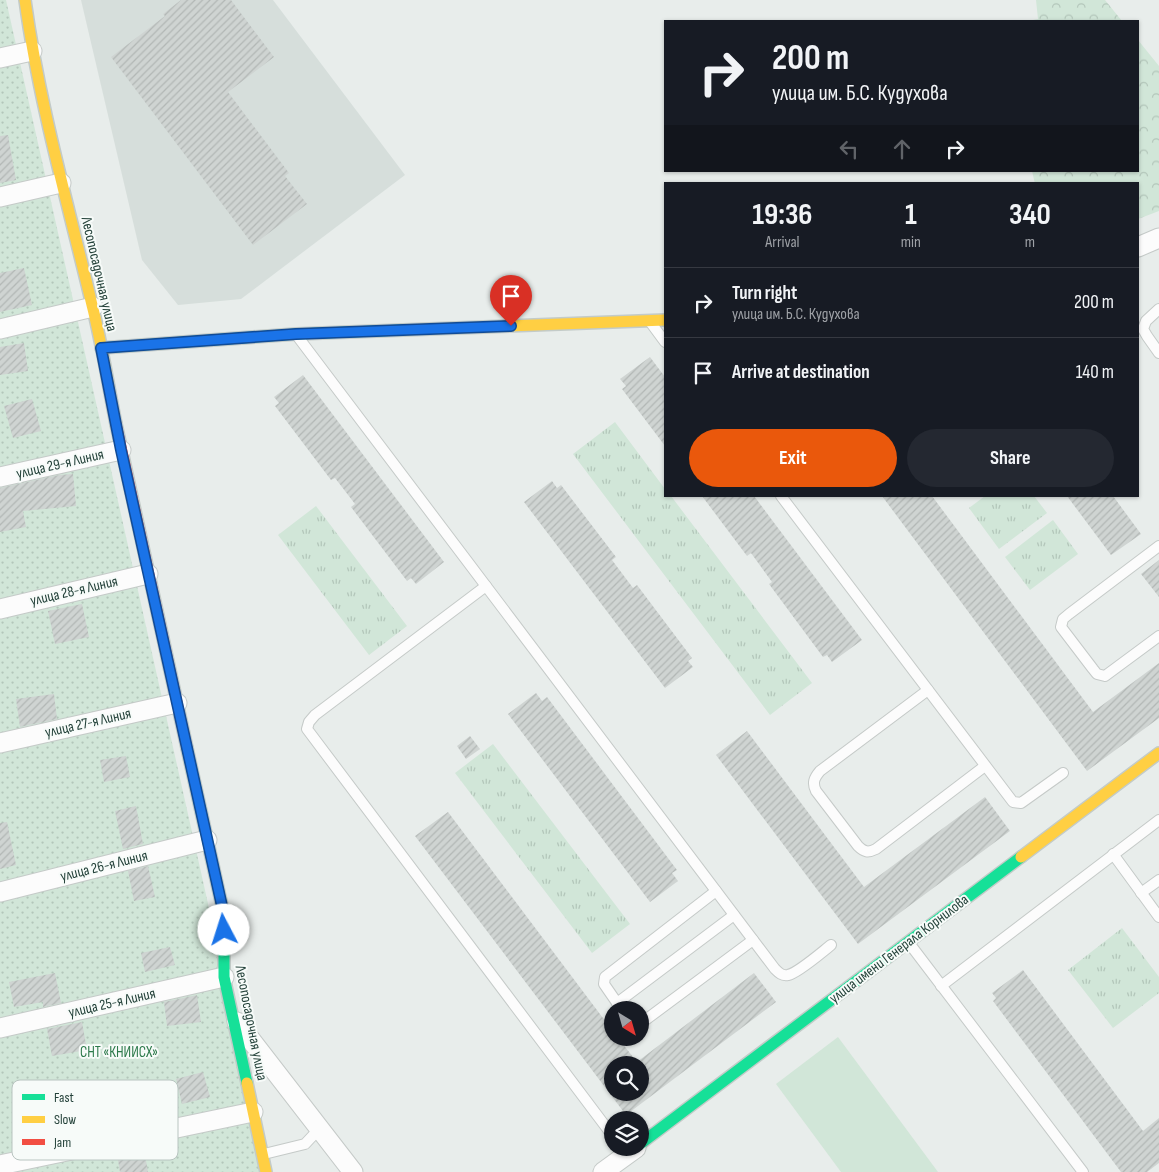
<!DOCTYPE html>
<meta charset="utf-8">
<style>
:root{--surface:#171b24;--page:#242831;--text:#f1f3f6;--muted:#9ea1a6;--line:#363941;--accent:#ea580c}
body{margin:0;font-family:"Sofia Sans Condensed",sans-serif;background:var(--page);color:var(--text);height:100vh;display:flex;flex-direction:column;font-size:19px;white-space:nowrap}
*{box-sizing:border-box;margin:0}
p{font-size:16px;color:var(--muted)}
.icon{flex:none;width:28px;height:28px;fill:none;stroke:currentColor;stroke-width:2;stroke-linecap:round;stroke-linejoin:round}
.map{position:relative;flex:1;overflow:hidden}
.sheet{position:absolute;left:664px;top:182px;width:475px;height:315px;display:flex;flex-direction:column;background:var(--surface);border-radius:0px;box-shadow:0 1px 4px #0004}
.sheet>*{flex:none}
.hud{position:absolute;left:664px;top:20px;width:475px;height:152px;border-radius:0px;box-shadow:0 1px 4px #0004;background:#171b24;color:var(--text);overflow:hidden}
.needle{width:32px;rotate:143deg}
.fabs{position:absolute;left:604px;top:1001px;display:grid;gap:10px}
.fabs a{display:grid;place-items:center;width:45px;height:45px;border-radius:50%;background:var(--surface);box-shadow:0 1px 4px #0004;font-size:25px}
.pin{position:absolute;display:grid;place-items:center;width:42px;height:42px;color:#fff;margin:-51px -21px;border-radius:50% 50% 50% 0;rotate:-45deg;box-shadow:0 0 5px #0007}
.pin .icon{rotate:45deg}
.me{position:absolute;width:55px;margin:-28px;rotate:355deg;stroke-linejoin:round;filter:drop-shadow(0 0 4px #0008)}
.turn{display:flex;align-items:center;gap:18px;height:105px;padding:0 25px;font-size:22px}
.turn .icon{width:65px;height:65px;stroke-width:2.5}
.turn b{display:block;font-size:35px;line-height:42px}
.lanes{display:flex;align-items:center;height:48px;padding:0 25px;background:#0003;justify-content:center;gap:25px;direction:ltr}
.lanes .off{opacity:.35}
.eta{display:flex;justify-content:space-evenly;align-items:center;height:85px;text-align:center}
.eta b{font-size:30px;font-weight:700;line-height:35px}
.cta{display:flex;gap:10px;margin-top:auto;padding:10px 25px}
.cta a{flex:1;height:58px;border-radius:30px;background:var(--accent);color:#fff;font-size:20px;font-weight:700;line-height:58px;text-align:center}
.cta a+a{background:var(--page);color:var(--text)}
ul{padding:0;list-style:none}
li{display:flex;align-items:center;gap:15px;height:70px;padding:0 25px;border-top:1px solid var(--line)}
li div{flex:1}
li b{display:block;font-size:19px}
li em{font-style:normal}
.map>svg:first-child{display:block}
.built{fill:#d6dedb}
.grass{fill:url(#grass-dots)}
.forest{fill:url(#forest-crowns)}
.park{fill:url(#park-tufts)}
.pitch{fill:#d1e6d8}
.building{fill:url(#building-hatch);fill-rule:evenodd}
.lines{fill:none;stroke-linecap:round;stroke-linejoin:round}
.lane-casing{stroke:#c5cac8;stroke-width:12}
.street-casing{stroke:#c5cac8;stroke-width:21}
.fast-casing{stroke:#c3cbc8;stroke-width:14}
.slow-casing{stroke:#c3cbc8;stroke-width:14}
.jam-casing{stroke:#c3cbc8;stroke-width:14}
.lane{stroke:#fcfcfc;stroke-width:10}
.street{stroke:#fcfcfc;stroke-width:19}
.fast{stroke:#16e098;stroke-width:11}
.slow{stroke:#ffcf43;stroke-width:11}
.jam{stroke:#f24e42;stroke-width:11}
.route-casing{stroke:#114b97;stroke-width:12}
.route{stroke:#1a73e8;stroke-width:9}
.labels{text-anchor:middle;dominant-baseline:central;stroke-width:4;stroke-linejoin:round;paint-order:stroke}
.street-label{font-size:15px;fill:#24423a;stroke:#f7fbf9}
.park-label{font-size:15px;fill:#2d7a4b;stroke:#f7fbf9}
.key{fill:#f7fbf9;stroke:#b8c4c0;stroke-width:1}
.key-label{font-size:14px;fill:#24423a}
</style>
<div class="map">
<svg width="1159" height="1172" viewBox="0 0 1159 1172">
<defs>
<pattern id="grass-dots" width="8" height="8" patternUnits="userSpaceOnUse" patternTransform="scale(1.25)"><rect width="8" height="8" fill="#d1e6d8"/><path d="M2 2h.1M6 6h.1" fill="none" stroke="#b3c6ba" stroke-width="1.8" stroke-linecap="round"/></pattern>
<pattern id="forest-crowns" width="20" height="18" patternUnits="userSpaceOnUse" patternTransform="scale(1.25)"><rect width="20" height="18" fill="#d1e6d8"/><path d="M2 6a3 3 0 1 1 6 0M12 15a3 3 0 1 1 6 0" fill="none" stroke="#b3c6ba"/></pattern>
<pattern id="park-tufts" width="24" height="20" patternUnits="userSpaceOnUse" patternTransform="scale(1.25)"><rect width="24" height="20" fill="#d1e6d8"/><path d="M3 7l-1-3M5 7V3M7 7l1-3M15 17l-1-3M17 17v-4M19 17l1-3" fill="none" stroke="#b3c6ba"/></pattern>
<pattern id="building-hatch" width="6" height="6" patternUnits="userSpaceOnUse" patternTransform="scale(1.25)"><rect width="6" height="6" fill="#cfd4d2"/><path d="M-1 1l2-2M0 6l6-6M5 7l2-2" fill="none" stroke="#b2b7b5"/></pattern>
</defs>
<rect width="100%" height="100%" fill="#e8edeb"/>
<!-- built -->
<polygon class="built" points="81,0 273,0 405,175 241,299 178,305 142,260"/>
<!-- grass -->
<polygon class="grass" points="0,0 6,0 268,1172 0,1172"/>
<!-- forest -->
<g class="forest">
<polygon points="1036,0 1105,0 1122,21 1028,21 1038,19"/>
<polygon points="1138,40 1159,66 1159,211 1138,219 1138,184 1035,184 1032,171 1138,171"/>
</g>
<!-- park -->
<g class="park">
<polygon points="615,422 665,489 665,496 671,496 812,683 770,715 573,454"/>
<polygon points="985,496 1034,496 1047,513 999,549 969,508"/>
<polygon points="316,506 407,626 369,655 278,535"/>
<polygon points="1053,520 1078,554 1030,590 1005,557"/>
<polygon points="493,744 630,924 592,953 455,773"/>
<polygon points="1122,928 1159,977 1159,993 1113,1028 1068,970"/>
</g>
<!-- pitch -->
<polygon class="pitch" points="838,1037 938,1172 841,1172 776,1084"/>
<!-- building -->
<g class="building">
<polygon points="181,0 231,0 274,57 228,92 289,173 285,176 307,204 253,245 111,57 165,16 163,14"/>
<polygon points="8,135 16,180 0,183 0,136"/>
<polygon points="24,268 32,305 0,312 0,273"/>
<polygon points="24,343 28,371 0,375 0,347"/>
<polygon points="650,357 665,377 665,446 622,389 626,386 620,379"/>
<polygon points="303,375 444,562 416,584 411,578 407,581 351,507 355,504 335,478 331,480 275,406 279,403 274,397"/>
<polygon points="32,399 41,431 13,438 4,406"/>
<polygon points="73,474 76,506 23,511 26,527 0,532 0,488 59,475"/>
<polygon points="552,481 557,488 561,485 616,557 612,560 633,588 637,585 692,658 688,661 693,667 665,688 524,502"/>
<polygon points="702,496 754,496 862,640 832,662 827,655 823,657 769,584 772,582 751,553 747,556"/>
<polygon points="882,496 932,496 1093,712 1159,663 1159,718 1087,771"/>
<polygon points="1067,496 1113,496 1141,534 1111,555"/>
<polygon points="1159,560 1159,597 1141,574"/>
<polygon points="82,604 89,637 55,644 48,611"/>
<polygon points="536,693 542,701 547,697 677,870 672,873 678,881 650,902 508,714"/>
<polygon points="54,694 57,719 20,727 16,699"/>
<polygon points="747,731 864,887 985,797 1010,831 858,944 716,755"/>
<polygon points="470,736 480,749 466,759 457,746"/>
<polygon points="126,756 130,777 104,782 100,760"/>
<polygon points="136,806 143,844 123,849 115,811"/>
<path d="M 448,812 L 612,1030 L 612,1038 L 618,1038 L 637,1062 L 754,973 L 776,1002 L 626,1115 L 415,836 ZM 612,1065 L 640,1065 L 640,1092 L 612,1092 Z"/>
<polygon points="7,822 16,865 0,869 0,823"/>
<polygon points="148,866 155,897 134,901 128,871"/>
<polygon points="170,947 175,965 145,972 141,953"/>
<polygon points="1023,970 1143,1131 1159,1118 1159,1163 1147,1172 1121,1172 993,1001 996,998 992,993"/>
<polygon points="55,973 61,1003 43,1007 43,1002 14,1007 9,982"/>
<polygon points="197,995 201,1022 167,1026 164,1002"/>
<polygon points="82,1022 87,1050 52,1056 47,1029"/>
<polygon points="203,1072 210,1097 182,1104 176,1079"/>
<polygon points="144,1149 148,1172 120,1172 117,1154"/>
</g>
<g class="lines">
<!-- lane casing -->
<g class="lane-casing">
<g id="lane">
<polyline points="1159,309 1146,321 1143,329 1147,336 1159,353"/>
<polyline points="651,323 665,342"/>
<path d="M 298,337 L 775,969 C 779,973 782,976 788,975 C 798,973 822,952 831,945"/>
<polyline points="781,496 1013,802 1021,803 1063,773"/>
<polyline points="1159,546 1069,614 1063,619 1061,627 1093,669 1097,674 1105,676 1159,636"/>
<polyline points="486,586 315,715 309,722 307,729 612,1135"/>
<path d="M 928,690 L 820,771 C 814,778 812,783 816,791 L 858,846 C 864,852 868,853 876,849 L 985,766"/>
<polyline points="1113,854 1159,917"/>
<polyline points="1141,893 1159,880"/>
<polyline points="909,943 1083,1172"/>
<polyline points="941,986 1159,820"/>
<polyline points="617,1003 734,915"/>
<polyline points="622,1010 604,984 605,977 716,891"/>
<polyline points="640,1024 753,940"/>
<polyline points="264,1154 305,1144 320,1128"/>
</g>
</g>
<!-- street casing -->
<g class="street-casing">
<g id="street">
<polyline points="0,58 32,51"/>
<polyline points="0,197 61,183"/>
<polyline points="1138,247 1159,238"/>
<polyline points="0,329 93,307"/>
<polyline points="0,477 121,450"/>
<polyline points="0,609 148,574"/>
<polyline points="0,743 177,703"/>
<polyline points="0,892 207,840"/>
<polyline points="237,1022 353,1172"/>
<polyline points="0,1028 224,977"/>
<polyline points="0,1165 253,1112"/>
<polyline points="603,1172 636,1148"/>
</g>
</g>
<!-- fast casing -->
<g class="fast-casing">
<g id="fast">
<polyline points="101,348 296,334 403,330"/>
<polyline points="187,748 224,915 224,977 247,1083"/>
<polyline points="640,1144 1021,857"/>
</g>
</g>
<!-- slow casing -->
<g class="slow-casing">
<g id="slow">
<path d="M 25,0 C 39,103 68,204 92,305 C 102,344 108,385 116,424"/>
<polyline points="403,330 665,320"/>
<polyline points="1021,857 1159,753"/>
<polyline points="247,1083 266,1172"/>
</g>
</g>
<!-- jam casing -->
<g class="jam-casing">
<polyline id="jam" points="116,424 187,748"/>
</g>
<!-- lane -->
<use href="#lane" class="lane"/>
<!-- street -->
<use href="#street" class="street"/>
<!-- fast -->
<use href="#fast" class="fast"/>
<!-- slow -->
<use href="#slow" class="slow"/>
<!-- jam -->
<use href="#jam" class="jam"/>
</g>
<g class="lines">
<!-- route casing -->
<g class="route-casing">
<polyline id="route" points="224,930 224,915 121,450 101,348 296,334 511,326"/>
</g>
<!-- route -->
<use href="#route" class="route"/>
</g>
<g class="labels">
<!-- street labels -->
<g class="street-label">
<text transform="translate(99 274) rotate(77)">Лесопосадочная улица</text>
<text transform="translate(60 464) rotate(-13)">улица 29-я Линия</text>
<text transform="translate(74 591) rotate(-13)">улица 28-я Линия</text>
<text transform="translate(88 723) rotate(-13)">улица 27-я Линия</text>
<text transform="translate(104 866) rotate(-14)">улица 26-я Линия</text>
<text transform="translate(899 949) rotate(-37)">улица имени Генерала Корнилова</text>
<text transform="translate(112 1003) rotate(-13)">улица 25-я Линия</text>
<text transform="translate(251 1023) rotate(79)">Лесопосадочная улица</text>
</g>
<!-- park labels -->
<g class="park-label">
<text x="119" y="1052">СНТ «КНИИСХ»</text>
</g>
</g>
<!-- legend -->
<rect x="12" y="1080" width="166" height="80" rx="8" class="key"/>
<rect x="22" y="1094" width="23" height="6" fill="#16e098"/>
<rect x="22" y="1116" width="23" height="7" fill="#ffcf43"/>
<rect x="22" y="1139" width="23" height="6" fill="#f24e42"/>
<g class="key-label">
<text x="54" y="1102">Fast</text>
<text x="54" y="1124">Slow</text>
<text x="54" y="1147">Jam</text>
</g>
</svg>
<div class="fabs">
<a><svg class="needle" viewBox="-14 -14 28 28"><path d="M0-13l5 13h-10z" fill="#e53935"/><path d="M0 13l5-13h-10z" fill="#9ea1a6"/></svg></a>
<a><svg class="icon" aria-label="search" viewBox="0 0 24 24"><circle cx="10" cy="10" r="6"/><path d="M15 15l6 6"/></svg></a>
<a><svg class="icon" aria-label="layers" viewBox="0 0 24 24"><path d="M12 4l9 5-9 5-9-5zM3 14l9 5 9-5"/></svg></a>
</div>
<div class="pin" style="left:511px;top:326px;background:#d93025"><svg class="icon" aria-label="arrive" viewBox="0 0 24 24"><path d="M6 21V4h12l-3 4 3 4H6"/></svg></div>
<svg class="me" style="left:224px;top:930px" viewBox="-20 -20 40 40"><circle r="19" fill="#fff"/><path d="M0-13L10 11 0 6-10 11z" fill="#1a73e8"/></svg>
<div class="hud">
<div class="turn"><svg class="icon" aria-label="right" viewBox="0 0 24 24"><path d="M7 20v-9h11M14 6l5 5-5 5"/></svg><div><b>200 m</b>улица им. Б.С. Кудухова</div></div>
<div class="lanes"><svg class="icon off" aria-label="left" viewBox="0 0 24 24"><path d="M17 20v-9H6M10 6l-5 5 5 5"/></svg><svg class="icon off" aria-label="ahead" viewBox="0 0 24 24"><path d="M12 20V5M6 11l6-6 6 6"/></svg><svg class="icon" aria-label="right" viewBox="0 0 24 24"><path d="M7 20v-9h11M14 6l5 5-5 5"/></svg></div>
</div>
<section class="sheet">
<div class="eta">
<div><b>19:36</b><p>Arrival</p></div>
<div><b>1</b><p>min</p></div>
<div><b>340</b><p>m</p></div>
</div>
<ul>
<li><svg class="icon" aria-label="right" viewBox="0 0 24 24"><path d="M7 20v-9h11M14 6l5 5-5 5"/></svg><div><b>Turn right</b><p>улица им. Б.С. Кудухова</p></div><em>200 m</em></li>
<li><svg class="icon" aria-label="arrive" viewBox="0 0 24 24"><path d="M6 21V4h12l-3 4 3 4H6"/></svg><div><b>Arrive at destination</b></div><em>140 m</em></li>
</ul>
<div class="cta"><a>Exit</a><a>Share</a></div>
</section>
</div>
